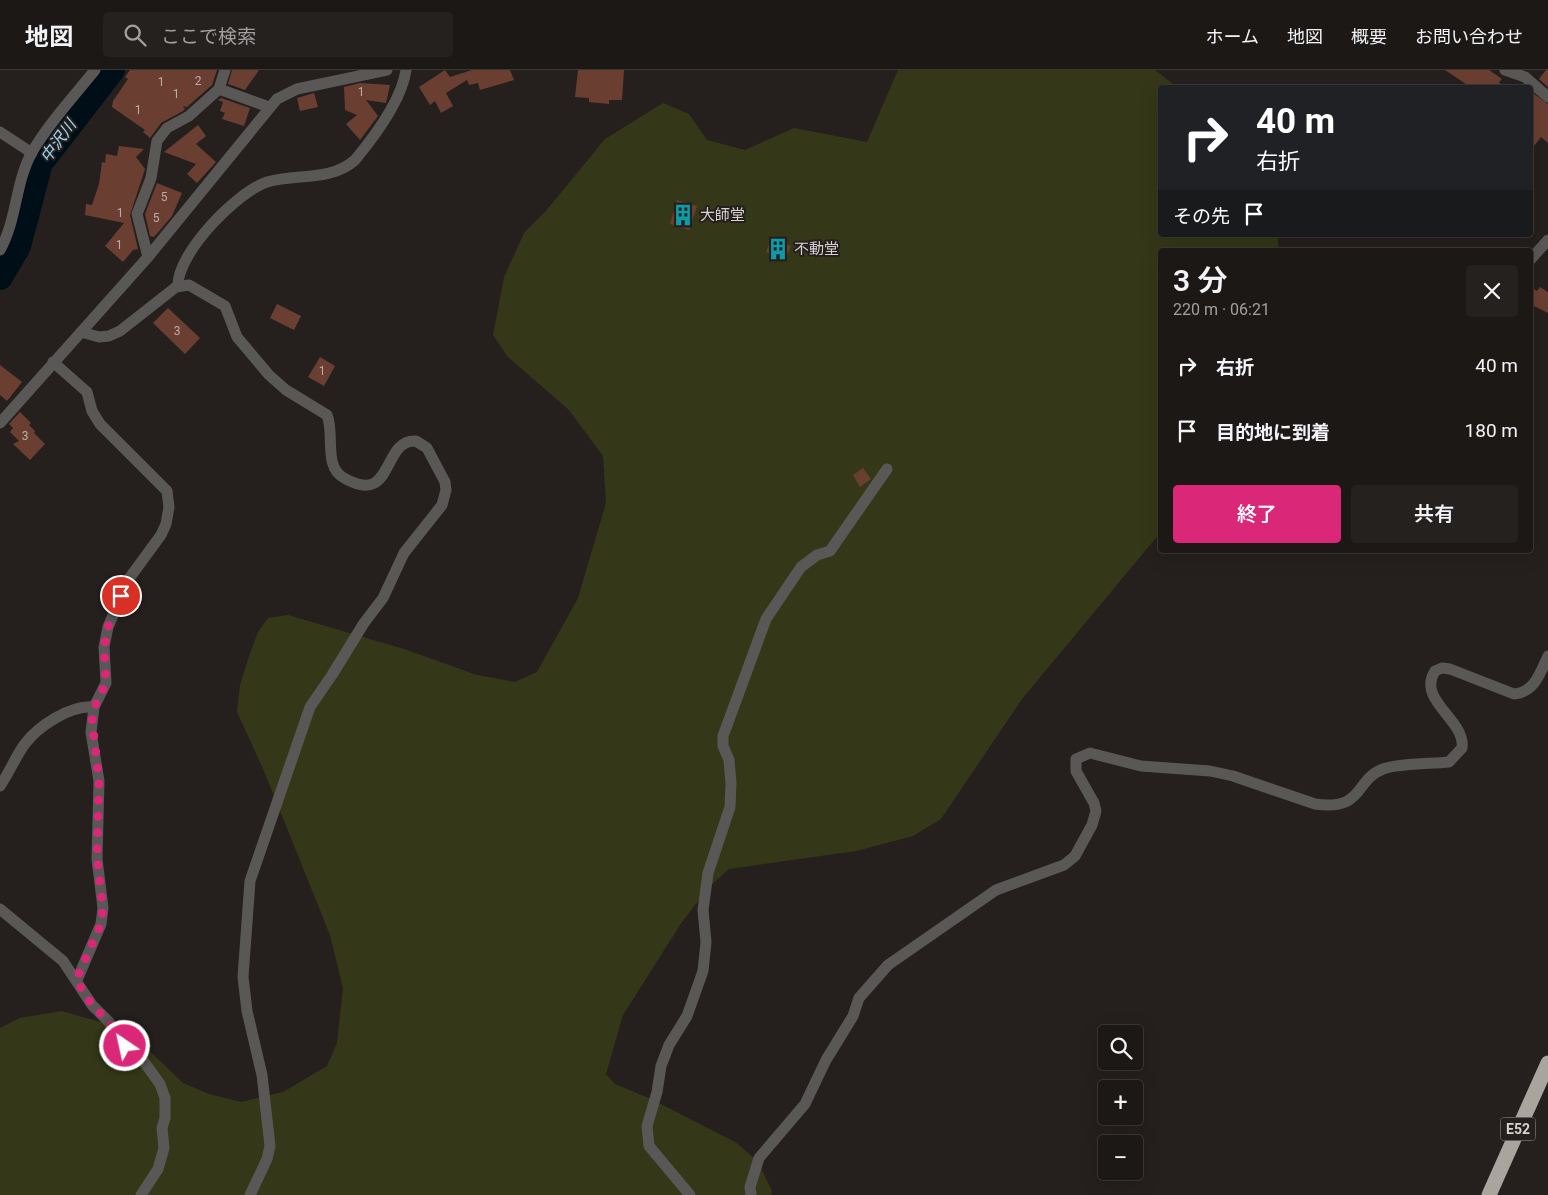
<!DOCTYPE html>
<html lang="ja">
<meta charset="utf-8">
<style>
:root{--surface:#1c1816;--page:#25211f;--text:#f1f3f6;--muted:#a0a0a1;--line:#3a3735;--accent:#db2777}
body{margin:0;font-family:Roboto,"Noto Sans JP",sans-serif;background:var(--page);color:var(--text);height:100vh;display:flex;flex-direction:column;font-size:19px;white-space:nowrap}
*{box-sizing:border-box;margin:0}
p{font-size:16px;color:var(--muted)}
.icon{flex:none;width:28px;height:28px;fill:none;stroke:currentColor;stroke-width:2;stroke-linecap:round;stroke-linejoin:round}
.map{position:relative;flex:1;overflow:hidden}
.drawer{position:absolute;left:1158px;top:178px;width:375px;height:305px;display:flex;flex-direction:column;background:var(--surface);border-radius:5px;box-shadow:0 5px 20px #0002,0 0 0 1px var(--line)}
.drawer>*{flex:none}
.banner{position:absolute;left:1158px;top:15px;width:375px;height:152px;border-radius:5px;box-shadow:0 5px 20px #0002,0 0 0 1px var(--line);background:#202124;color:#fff;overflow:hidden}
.buttons{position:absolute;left:1098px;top:955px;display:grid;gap:10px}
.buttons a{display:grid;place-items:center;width:45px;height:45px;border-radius:5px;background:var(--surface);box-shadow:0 5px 20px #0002,0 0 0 1px var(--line);font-size:25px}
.pin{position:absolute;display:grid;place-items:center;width:42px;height:42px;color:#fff;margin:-21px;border:2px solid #fff;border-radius:50%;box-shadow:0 1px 5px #0007}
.me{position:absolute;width:55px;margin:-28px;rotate:326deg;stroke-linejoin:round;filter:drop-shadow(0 0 4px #0008)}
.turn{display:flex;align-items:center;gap:18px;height:105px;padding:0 15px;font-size:22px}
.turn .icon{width:65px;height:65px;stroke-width:2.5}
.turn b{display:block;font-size:35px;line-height:42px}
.then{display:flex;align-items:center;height:48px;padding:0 15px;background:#0003;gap:10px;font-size:19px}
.round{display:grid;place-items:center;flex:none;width:52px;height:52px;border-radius:5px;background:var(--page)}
.summary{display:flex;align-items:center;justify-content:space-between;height:85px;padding:0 15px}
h1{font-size:30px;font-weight:600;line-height:38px}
.primary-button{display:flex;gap:10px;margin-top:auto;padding:10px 15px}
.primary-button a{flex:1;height:58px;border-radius:5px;background:var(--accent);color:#fff;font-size:20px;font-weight:600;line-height:58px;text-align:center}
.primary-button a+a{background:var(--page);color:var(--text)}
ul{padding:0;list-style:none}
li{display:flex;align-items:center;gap:15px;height:65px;padding:0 15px}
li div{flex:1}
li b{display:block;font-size:19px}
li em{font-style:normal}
header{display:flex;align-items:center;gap:30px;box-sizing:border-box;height:70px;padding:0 25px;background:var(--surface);border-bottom:1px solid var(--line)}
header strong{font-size:24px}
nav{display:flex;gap:28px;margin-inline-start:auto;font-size:18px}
.search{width:350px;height:45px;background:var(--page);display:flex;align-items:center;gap:12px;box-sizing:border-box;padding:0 18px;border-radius:5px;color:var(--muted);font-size:19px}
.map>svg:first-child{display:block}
.green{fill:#343818}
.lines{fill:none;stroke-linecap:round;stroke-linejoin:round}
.river{stroke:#000e18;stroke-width:26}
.building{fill:#6a3f32}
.minor{stroke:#5a5856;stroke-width:11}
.motorway{stroke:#aaa49f;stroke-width:15}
.route{stroke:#db2777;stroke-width:9;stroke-dasharray:0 16.2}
.labels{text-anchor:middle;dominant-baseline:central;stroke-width:4;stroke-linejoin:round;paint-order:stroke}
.number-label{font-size:12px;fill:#bbada9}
.shield{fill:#25201d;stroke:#a19d9b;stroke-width:1}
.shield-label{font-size:14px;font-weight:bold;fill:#d6d2d1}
.poi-label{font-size:15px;fill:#d6d2d1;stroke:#25201d;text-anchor:start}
.water-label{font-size:16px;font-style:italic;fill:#9cdaf7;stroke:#25201d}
</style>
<header>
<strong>地図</strong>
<div class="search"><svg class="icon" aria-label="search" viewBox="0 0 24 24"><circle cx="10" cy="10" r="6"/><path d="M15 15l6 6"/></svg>ここで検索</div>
<nav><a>ホーム</a><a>地図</a><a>概要</a><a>お問い合わせ</a></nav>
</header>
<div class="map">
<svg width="1548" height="1125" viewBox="0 0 1548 1125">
<rect width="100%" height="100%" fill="#25201d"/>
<!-- green -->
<polygon class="green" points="898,0 1155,0 1177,17 1160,18 1160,165 1277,165 1279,180 1160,180 1160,463 1022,629 941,749 913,766 856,781 729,799 709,817 682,852 623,945 606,1004 615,1014 651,1029 737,1073 758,1092 772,1121 771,1125 0,1125 0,958 20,948 62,941 107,954 136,968 183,1013 209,1024 241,1032 283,1022 327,996 337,973 343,918 330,865 264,701 237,642 240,615 249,586 258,562 268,548 288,545 404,579 477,605 515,612 537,602 578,528 606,433 603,386 569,340 508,287 493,265 504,207 524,163 545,142 605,69 663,33 689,44 707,70 745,80 794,58 867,72"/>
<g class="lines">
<!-- river -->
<polyline class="river" points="0,207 18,176 40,93 112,0"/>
</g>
<!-- building -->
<g class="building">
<polygon points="130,0 217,0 212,15 187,37 183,36 185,39 183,41 161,53 150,68 143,62 145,60 112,37 113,31 128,9 125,7"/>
<polygon points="232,0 259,0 245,20 228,14"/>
<polygon points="445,0 450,7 472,0 510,0 514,10 480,20 478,13 469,15 467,10 446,23 453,36 441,43 435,31 430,35 419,17"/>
<polygon points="578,0 624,0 622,30 609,30 609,34 589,32 589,28 575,27"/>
<polygon points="1445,0 1489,0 1502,9 1499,12 1504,18 1472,18"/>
<polygon points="1546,0 1548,0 1548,17 1539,9"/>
<polygon points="360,13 390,15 386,33 366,30 378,46 360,70 346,54 357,45 345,40 344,17"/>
<polygon points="1530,21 1548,34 1548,73 1541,67 1530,81"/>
<polygon points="314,23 318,37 300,41 297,28"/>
<polygon points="221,28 250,38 244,56 222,49 225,43 220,41 223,32 218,30"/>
<polygon points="198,55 206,66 196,74 216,92 197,113 187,104 196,94 164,82"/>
<polygon points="119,76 144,79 136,87 145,99 130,145 138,179 133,180 123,192 105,176 124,153 85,145 86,134 92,135 99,114 102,92 105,93 106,84 117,86"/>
<polygon points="157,113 182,123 172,146 154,167 150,166 145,144"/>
<polygon points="677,130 697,136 689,160 670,154"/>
<polygon points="772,169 791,176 785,190 766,182"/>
<polygon points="1530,217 1537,221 1540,217 1548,222 1548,243 1530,234"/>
<polygon points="277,234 301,246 294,260 270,248"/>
<polygon points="168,238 200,268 185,284 153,253"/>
<polygon points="320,287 335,296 324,316 308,307"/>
<polygon points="0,295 22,312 7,331 0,325"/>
<polygon points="20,342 31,353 29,355 35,361 34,363 45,374 30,390 13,374 19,371 10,362 13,358 9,354"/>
<polygon points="863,398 871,409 860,417 853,405"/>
</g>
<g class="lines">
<!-- minor -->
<g class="minor">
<polyline points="1505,0 1525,7 1548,27"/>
<polyline points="219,19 269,37"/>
<polyline points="0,62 32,83"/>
<path d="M 0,180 C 17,150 15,113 32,82 C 49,53 74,26 95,0"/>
<polyline points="148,187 137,144 151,108 157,71 167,58 189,46 219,19 225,0"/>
<polyline points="1530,190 1548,170"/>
<path d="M 178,216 C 177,183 237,122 267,112 C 297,103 330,112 355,90 C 374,67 402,30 406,0"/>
<path d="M 81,262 L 99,267 L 109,266 L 120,261 L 176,217 L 189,215 L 225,236 L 237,267 L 269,305 L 286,320 L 327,345 C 335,364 323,397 344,408 C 395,437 381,369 416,371 L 427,378 L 445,412 L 446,420 L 442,435 L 404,483 L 383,528 L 364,553 L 332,605 L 310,637 L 250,811 L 243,907 L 247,941 L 262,1005 L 270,1076 L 267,1089 L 250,1125"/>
<polyline points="53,292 87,322 92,341 100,354 167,421 169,437 166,454 161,465 128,510 108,557 104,577 106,613 94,637 91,662 99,711 97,789 103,838 101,854 77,910"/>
<polyline points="0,353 148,187 277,29 297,19 387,0"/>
<path d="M 0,716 C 9,703 15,688 24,675 C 38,656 70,635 94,637"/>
<polyline points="0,839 63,891 92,935 109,952 119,970 139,985 160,1014 165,1028 165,1048 162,1058 164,1078 158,1099 141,1125"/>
<polyline points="690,1125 649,1076 647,1056 657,1022 661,996 669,975 687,946 703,901 706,872 703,840 708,803 730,737 731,713 729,690 723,676 723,666 766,549 801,497 817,485 830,481 887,399"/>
<path d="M 751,1125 L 750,1117 L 759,1088 L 805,1034 L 826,990 L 853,946 L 859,928 L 888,895 L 996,820 L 1064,795 L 1075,786 L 1092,755 L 1096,741 L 1094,733 L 1076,701 L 1076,689 L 1090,683 L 1141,696 L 1210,701 L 1233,706 L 1315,734 C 1365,741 1354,710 1383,699 C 1401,693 1430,694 1449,692 L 1462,678 C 1466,650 1416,630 1435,601 L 1442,598 L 1450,599 L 1514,624 C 1535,622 1540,603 1548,586"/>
</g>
<!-- motorway -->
<polyline class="motorway" points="1489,1125 1548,993"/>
</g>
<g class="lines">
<!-- route -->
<polyline class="route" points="121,526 108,557 104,577 106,613 94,638 92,651 99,711 97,789 103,838 101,854 76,910 92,935 109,952 119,970 125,976"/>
</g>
<!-- icons -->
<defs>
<g id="building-bare" transform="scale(1.725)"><path d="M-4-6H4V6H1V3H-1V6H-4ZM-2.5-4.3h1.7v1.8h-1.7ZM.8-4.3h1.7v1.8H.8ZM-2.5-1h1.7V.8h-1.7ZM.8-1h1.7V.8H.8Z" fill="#0f9aa8" stroke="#25201d" stroke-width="2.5" paint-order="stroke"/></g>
</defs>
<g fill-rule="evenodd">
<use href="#building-bare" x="683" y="145"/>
<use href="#building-bare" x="778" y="179"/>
</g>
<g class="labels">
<!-- number labels -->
<g class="number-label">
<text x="198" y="11">2</text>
<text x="161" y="12">1</text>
<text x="361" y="22">1</text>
<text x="176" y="24">1</text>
<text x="138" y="40">1</text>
<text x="164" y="127">5</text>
<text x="120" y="143">1</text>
<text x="156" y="148">5</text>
<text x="119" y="175">1</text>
<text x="177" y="261">3</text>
<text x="322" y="301">1</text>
<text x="25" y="366">3</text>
</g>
<!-- shield labels -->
<rect class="shield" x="1500.5" y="1047.5" width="35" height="23" rx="4"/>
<g class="shield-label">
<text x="1518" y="1059">E52</text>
</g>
<!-- poi labels -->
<g class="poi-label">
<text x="700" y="145">大師堂</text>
<text x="794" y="179">不動堂</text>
</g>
<!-- water labels -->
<g class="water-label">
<text transform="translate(58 71) rotate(-54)">中沢川</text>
</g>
</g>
</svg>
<div class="buttons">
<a><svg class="icon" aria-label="search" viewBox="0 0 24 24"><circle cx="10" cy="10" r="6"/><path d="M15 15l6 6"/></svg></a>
<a>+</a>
<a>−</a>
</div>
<div class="pin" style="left:121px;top:526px;background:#d93025"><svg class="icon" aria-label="arrive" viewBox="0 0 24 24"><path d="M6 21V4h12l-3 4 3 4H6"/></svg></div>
<svg class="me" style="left:125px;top:976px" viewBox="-20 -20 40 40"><circle r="17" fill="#db2777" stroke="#fff" stroke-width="3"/><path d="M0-11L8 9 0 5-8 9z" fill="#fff"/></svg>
<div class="banner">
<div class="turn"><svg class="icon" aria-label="right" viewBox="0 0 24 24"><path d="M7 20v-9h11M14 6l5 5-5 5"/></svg><div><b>40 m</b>右折</div></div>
<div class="then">その先<svg class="icon" aria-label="arrive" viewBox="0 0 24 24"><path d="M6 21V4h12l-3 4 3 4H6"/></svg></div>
</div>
<section class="drawer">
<div class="summary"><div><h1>3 分</h1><p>220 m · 06:21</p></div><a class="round"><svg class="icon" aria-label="close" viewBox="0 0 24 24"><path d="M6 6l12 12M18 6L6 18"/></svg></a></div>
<ul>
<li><svg class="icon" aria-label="right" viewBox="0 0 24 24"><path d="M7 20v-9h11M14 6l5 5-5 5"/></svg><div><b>右折</b></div><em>40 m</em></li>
<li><svg class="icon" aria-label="arrive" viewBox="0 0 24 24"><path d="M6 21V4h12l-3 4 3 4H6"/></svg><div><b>目的地に到着</b></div><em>180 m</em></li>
</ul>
<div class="primary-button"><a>終了</a><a>共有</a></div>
</section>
</div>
